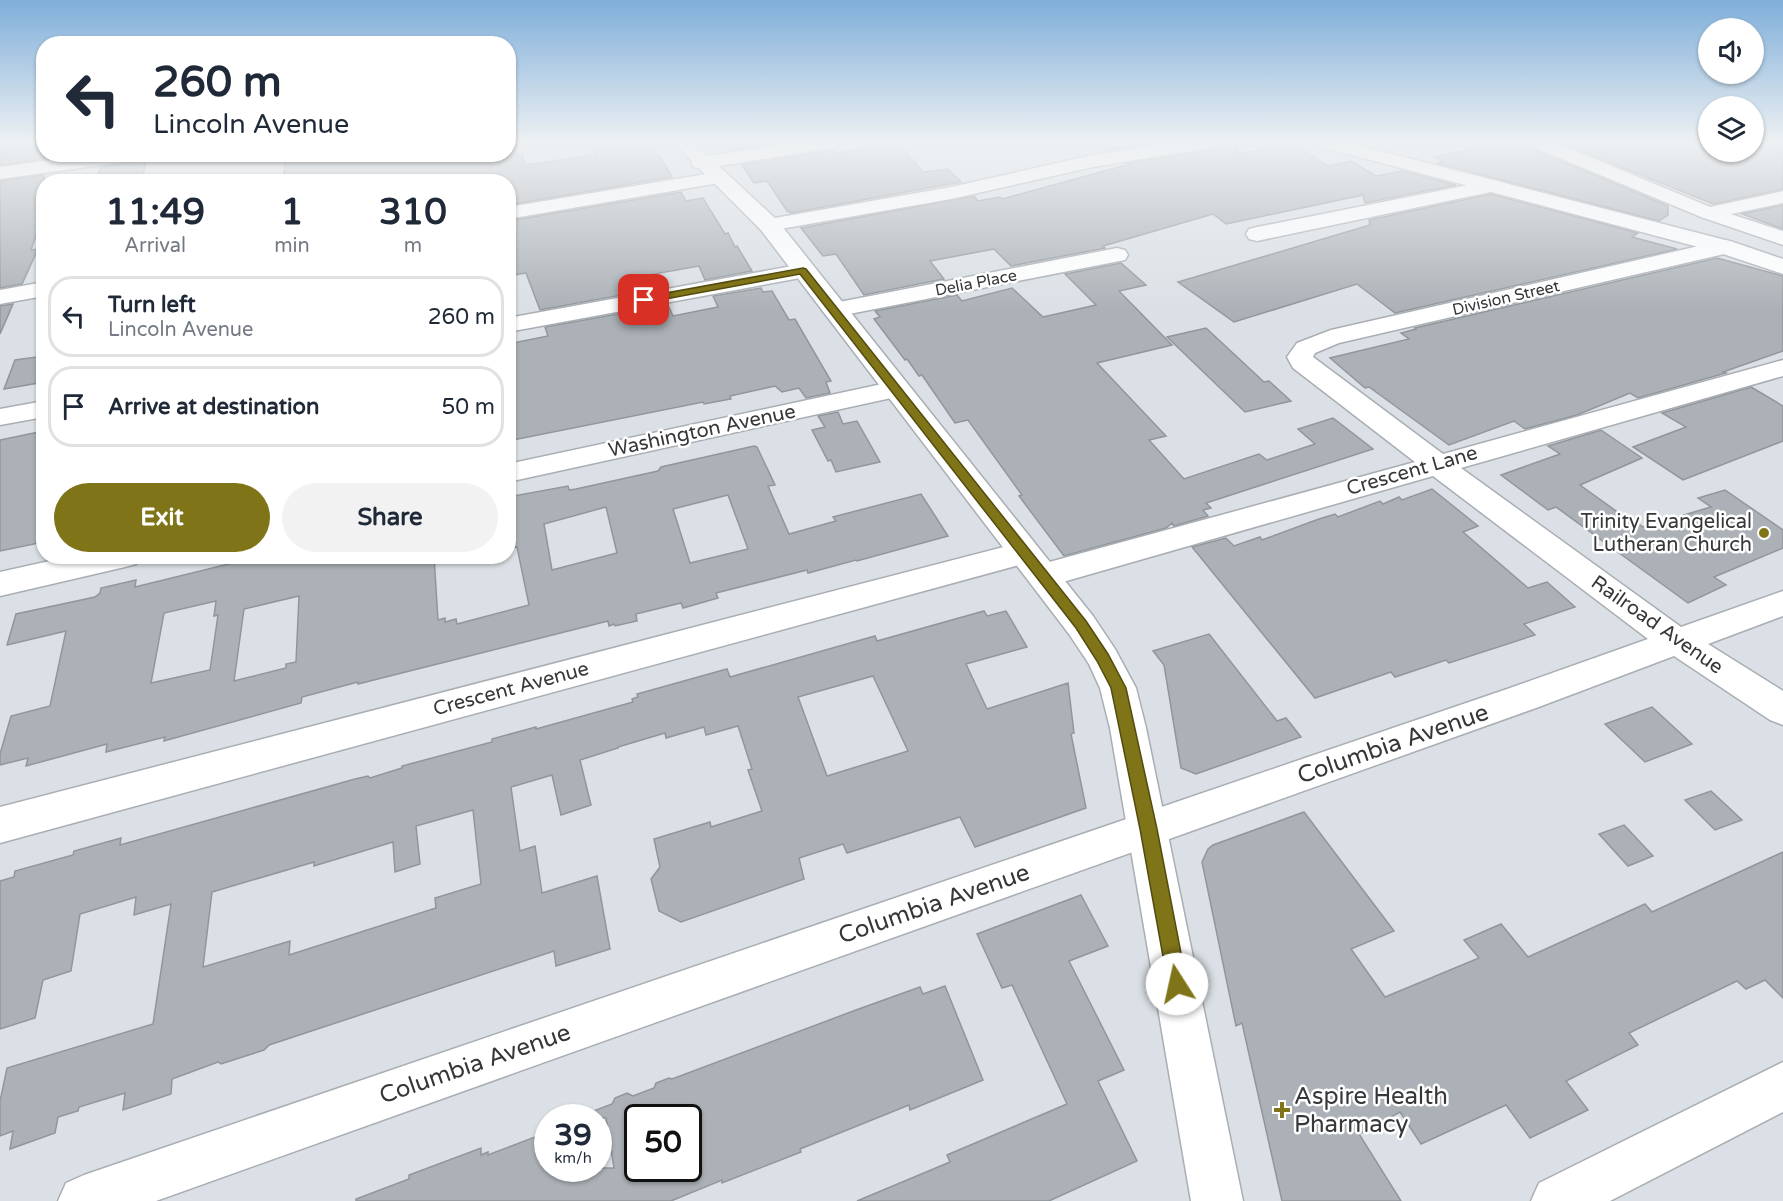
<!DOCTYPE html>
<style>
:root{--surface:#fff;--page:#f2f2f3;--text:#1f2937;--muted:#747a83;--line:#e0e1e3;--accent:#7f7417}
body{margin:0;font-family:"Varela Round",sans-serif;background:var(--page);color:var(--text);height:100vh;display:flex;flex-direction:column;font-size:22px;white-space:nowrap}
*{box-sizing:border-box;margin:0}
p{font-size:20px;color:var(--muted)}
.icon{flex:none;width:33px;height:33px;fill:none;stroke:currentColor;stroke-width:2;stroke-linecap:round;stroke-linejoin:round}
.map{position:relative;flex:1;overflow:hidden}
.panel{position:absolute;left:36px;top:174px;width:480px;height:390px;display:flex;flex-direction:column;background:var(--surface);border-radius:24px;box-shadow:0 2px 4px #0004}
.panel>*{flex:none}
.top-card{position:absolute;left:36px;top:36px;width:480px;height:126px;border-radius:24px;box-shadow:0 2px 4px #0004;background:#fff;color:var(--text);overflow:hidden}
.controls{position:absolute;left:1698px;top:18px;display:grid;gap:12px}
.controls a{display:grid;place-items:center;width:66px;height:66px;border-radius:50%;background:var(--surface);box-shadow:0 2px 4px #0004;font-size:30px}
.speed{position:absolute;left:534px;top:1104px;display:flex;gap:12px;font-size:30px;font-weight:700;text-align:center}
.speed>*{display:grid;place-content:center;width:78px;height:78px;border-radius:50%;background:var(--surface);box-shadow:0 2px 4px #0004;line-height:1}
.speed small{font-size:15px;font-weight:400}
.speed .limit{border:3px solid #111;border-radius:9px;background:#fff;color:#111}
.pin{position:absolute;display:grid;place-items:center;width:51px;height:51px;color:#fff;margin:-26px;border-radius:12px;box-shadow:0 3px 9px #0006}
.me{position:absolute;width:66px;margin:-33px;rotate:350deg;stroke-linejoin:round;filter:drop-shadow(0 0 4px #0008)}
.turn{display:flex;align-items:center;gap:21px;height:126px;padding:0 18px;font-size:27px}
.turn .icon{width:78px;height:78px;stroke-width:2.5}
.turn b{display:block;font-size:42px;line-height:51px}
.eta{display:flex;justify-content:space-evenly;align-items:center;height:102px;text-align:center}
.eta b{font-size:36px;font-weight:800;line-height:42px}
.button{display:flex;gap:12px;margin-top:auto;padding:12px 18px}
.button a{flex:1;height:69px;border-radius:36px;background:var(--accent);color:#fff;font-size:24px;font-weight:800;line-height:69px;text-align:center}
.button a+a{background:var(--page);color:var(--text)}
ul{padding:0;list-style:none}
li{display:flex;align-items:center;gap:18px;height:81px;margin:0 12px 9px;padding:0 6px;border:3px solid var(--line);border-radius:24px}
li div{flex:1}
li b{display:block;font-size:22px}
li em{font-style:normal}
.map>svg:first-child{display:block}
.building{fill:#abb1b6;stroke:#91969b;stroke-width:1.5;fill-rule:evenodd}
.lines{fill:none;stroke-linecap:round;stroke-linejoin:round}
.street-casing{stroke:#a9aeb4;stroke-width:3}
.secondary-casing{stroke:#a9aeb4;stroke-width:3}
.street{fill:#fff;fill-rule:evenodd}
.secondary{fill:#fff;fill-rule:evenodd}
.route{fill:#7f7417;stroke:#534b0f;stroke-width:1.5}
.poi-dot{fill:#7f7417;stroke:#fff;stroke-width:2}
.labels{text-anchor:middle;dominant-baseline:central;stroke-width:5;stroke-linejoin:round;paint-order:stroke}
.far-street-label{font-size:16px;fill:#353739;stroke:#fff}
.street-label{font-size:20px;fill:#353739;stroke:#fff}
.poi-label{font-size:20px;fill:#353739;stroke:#fff;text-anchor:end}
.near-street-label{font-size:24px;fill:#353739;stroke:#fff}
.near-poi-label{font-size:24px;fill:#353739;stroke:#fff;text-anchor:start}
</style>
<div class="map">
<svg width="1783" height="1201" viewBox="0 0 1783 1201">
<rect width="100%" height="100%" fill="#dae0e5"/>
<!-- building -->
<g class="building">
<polygon points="44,142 44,159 0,165 0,148"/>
<polygon points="614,142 648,142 658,156 660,156 672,177 508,205 508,182 283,182 286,154 522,154 525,165 596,155 592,145"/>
<polygon points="727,142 757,142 759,146 732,150"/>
<polygon points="1096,142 1162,142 1107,150"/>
<polygon points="1219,142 1237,142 1238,154 1281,146 1286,149 1298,147 1328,166 1351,161 1376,176 1402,171 1456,185 1365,203 1363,195 1226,224 1213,214 1103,246 1105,248 1011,266 994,249 930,261 944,279 864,295 836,254 823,256 801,228 974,196 978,201 1000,197 1002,199 1126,165 1125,164 1209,150 1216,148"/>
<polygon points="1507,142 1527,142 1530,148 1668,206 1668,215 1659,221 1437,163 1443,162 1434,157"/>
<polygon points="1559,142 1708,142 1708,152 1754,152 1754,142 1783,142 1783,189 1713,204"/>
<polygon points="899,144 923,172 948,169 961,182 791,213 787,211 767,181 754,183 742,165 833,150 836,153"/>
<polygon points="146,160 142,182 95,182 101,167"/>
<polygon points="44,175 44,212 31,250 38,249 22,284 0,288 0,181"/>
<polygon points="681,192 686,201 703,198 725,234 728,233 735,247 737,246 752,271 705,280 699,266 654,274 660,288 540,310 526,273 508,276 508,221"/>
<polygon points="1491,194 1638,233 1632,237 1677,249 1395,313 1357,284 1234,322 1178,282 1370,225 1369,220"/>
<polygon points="1783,205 1783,229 1742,214"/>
<polygon points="1717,258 1783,276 1783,351 1723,372 1726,373 1638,398 1630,393 1577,415 1525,429 1514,421 1449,445 1369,387 1365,388 1330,358 1409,339 1401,333 1416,329 1415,328"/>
<polygon points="1121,263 1146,285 1119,291 1172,345 1097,363 1166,436 1149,440 1184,479 1259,454 1267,460 1315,444 1298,429 1333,418 1373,449 1206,503 1211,508 1203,510 1208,516 1174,526 1172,523 1166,528 1064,556 1019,496 1022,495 968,420 955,423 922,375 919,376 907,359 905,360 874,319 880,317 875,311 957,295 962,301 1012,288 1043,317 1096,305 1065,274"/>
<polygon points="761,288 763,292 772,291 789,320 795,319 831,381 826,382 830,393 806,398 799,388 782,392 775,386 730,396 731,399 704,404 703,402 508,441 508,344 548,336 545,327 668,305 673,316 718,307 713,296"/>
<polygon points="13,304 0,334 0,306"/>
<polygon points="1206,328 1264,382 1269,381 1291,401 1245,412 1167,337"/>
<polygon points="44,356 44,382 4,389 15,360"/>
<polygon points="1751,387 1783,406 1783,441 1683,480 1633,447 1686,427 1662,413"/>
<polygon points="838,412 843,424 857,421 880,462 836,472 831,460 828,461 812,430 825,427 818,416"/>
<polygon points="1601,430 1642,458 1580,485 1623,516 1626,515 1643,527 1711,507 1698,498 1725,490 1783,530 1783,548 1714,577 1726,585 1688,603 1556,507 1548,510 1501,475 1560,454 1548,446"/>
<polygon points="44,431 44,542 0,551 0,440"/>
<path d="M 754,446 L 757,447 L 775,485 L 768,486 L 789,534 L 836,521 L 833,517 L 921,494 L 948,536 L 857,561 L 856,560 L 808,573 L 807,570 L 716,593 L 718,598 L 683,608 L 681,603 L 636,614 L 637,621 L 615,626 L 614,624 L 609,626 L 608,621 L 358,684 L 358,682 L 302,697 L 301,703 L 164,741 L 165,737 L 106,752 L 107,744 L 26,766 L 28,758 L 0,765 L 0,754 L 11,716 L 50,706 L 66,631 L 7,645 L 16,614 L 95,597 L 100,593 L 101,588 L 136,580 L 135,587 L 261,556 L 434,556 L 438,620 L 445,618 L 445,622 L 456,619 L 457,624 L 529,605 L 517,547 L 508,549 L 508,497 L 568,486 L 569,490 L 576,489 L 658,471 L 661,467 ZM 728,495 L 748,549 L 690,563 L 673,509 ZM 606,507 L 617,553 L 552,570 L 544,524 ZM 299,596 L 296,662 L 286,664 L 286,668 L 234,681 L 244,609 ZM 216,601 L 214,616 L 218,615 L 210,670 L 151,683 L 164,613 Z"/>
<polygon points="1432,489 1478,526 1463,532 1528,588 1547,582 1575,607 1524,624 1535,635 1449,663 1446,660 1395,677 1391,672 1315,698 1192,547 1226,538 1234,546 1260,537 1262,540 1319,519 1335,514 1338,517 1380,501 1383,504 1399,497 1402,500"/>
<path d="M 984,611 L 987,616 L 1006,611 L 1027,647 L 966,664 L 987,709 L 1068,683 L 1074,733 L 1071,734 L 1086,808 L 975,847 L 960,817 L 847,853 L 843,844 L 799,858 L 804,879 L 681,922 L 659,911 L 651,879 L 660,867 L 654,839 L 710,822 L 711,827 L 762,811 L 748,770 L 752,769 L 738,726 L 706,735 L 704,727 L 666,738 L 665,733 L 618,747 L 618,748 L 580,760 L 591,805 L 561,815 L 552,775 L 511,787 L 520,851 L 535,846 L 542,893 L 597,876 L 610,949 L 556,966 L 554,951 L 269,1045 L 264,1050 L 221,1064 L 218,1062 L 172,1079 L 171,1094 L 123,1110 L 125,1093 L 79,1107 L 78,1111 L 58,1117 L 55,1133 L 10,1149 L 13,1131 L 0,1136 L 0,1101 L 7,1068 L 153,1024 L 171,904 L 134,915 L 136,897 L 80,914 L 71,971 L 43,980 L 35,1018 L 0,1029 L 0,881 L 14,877 L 15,871 L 73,855 L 74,851 L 121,838 L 120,845 L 355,779 L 368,776 L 370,778 L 402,768 L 402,766 L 492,742 L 492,739 L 536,727 L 536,729 L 633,702 L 632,699 L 638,697 L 637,694 L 727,669 L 730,677 L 875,636 L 877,641 ZM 873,676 L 908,751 L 827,776 L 798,697 ZM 473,810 L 481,884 L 435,898 L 436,908 L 289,955 L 290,941 L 203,967 L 212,892 L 314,862 L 314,866 L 393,842 L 395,872 L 420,864 L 416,826 Z"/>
<polygon points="1209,634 1277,721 1286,718 1301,737 1196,774 1181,768 1164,665 1153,651"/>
<polygon points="1652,707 1692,744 1645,762 1605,724"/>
<polygon points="1711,791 1742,820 1715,830 1685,800"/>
<polygon points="1304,812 1394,931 1351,949 1385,997 1479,958 1464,940 1501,924 1528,957 1645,904 1652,912 1783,852 1783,998 1765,980 1746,989 1737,981 1629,1033 1638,1045 1566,1081 1588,1110 1530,1138 1506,1105 1421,1144 1400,1112 1359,1134 1401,1201 1282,1201 1242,1023 1236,1026 1202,862 1208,849 1213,845"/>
<polygon points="1624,825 1653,856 1628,866 1599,834"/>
<polygon points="1081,895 1108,946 1069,961 1124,1070 1098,1081 1137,1161 1049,1201 857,1201 950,1162 947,1155 1067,1104 1012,985 1002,988 977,934"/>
<path d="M 945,986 L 983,1080 L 910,1110 L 909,1105 L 800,1149 L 801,1152 L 722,1183 L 722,1180 L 671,1201 L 356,1201 L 356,1199 L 409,1179 L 409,1175 L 481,1148 L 481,1155 L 488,1152 L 488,1155 L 548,1132 L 548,1168 L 614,1168 L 606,1118 L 581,1116 L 612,1104 L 615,1098 L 627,1093 L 633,1096 L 654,1088 L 656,1083 L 669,1078 L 672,1079 L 856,1010 L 920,987 L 923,994 ZM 638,1118 L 688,1118 L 688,1168 L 638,1168 Z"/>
</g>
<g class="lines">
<!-- street casing -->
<g class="street-casing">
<g id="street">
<polygon points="797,142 840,142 838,146 831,148 701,169 694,167 691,163 694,159 701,157"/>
<polygon points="1175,142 1217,142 1215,146 1208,148 1093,167 951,199 769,231 761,230 758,225 761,220 769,219 951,187 1093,155"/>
<polygon points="92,154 147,154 145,158 138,160 0,179 0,167"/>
<polygon points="718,172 725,174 728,178 725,182 508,219 508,207"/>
<polygon points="1493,180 1500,182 1503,186 1500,190 1257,241 1249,239 1246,234 1249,229 1257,227"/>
<polygon points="1783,191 1783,203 1708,219 1701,217 1697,213 1701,209"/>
<polygon points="1725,240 1733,242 1736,247 1733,252 1339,343 1315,353 1313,357 1443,454 1783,360 1783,376 1461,468 1681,627 1783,591 1783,616 1708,644 1783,691 1783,725 1770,720 1674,656 1536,708 156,1201 58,1201 66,1183 84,1175 1510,688 1648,639 1433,476 1042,588 1031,584 1026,576 1031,568 1042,564 1415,462 1293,368 1287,357 1297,343 1331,330"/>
<polygon points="1117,248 1125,250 1128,255 1125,260 834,317 826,315 822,310 826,305 834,303"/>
<polygon points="803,264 811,266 814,271 811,276 508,332 508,318"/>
<polygon points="44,282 44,296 0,304 0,290"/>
<polygon points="896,381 905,383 909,389 905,395 508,482 508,464"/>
<polygon points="44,401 44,417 0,425 0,409"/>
<polygon points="1023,542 1034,545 1039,553 1034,561 0,843 0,807"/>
<polygon points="72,556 141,556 136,564 125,567 0,596 0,572"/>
<polygon points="1783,1062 1783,1112 1610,1201 1531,1201 1539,1183"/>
</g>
</g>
<!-- secondary casing -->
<g class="secondary-casing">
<g id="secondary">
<polygon points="673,142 693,142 777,220 1093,616 1115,649 1136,688 1146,728 1243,1201 1191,1201 1110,728 1100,688 1089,664 1069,634 761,230"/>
<polygon points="1316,142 1346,142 1733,242 1783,259 1783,274 1717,252 1318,146"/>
<polygon points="1529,142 1554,142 1715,209 1783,231 1783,245 1701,217 1531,146"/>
</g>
</g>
<!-- street -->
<use href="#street" class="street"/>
<!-- secondary -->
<use href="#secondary" class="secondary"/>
</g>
<!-- sky -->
<linearGradient id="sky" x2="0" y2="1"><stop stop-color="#7faed9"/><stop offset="0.46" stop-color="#eef1f3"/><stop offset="1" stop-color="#eef1f3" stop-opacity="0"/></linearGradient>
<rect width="1783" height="310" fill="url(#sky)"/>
<!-- route -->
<polygon class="route" points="803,268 806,269 1086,621 1108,654 1126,688 1157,829 1187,984 1184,991 1177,994 1171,991 1168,984 1140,829 1111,688 1097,661 1076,628 800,274 644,303 639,300 644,297"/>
<!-- markers -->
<g class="poi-dot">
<circle cx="1764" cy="533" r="6"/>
<path d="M1279 1101h6v6h6v6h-6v6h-6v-6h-6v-6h6z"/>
</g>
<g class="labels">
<!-- far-street labels -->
<g class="far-street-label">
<text transform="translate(976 283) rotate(-11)">Delia Place</text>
<text transform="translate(1506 298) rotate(-13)">Division Street</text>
</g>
<!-- street labels -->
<g class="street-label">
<text transform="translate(702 431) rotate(-12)">Washington Avenue</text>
<text transform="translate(1412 471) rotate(-16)">Crescent Lane</text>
<text transform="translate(1657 625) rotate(35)">Railroad Avenue</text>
<text transform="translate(511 689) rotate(-15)">Crescent Avenue</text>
</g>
<!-- poi labels -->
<g class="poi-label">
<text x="1752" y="522">Trinity Evangelical<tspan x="1752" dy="23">Lutheran Church</tspan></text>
</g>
<!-- near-street labels -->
<g class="near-street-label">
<text transform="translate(1393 744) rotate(-19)">Columbia Avenue</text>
<text transform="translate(934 904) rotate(-19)">Columbia Avenue</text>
<text transform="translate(475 1064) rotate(-19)">Columbia Avenue</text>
</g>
<!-- near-poi labels -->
<g class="near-poi-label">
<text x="1294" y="1096">Aspire Health<tspan x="1294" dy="28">Pharmacy</tspan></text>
</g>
</g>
</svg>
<div class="controls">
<a><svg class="icon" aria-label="sound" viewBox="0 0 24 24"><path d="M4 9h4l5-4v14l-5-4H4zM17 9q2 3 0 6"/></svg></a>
<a><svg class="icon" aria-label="layers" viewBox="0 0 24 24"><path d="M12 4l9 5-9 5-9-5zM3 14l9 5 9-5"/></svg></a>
</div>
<div class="speed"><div>39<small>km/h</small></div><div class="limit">50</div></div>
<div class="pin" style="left:644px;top:300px;background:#d93025"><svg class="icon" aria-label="arrive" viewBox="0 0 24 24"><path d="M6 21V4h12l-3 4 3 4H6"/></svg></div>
<svg class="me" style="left:1177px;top:984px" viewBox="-20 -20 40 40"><circle r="19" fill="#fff"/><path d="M0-13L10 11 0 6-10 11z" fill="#7f7417"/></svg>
<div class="top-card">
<div class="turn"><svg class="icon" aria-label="left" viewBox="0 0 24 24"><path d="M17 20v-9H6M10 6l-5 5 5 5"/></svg><div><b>260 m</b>Lincoln Avenue</div></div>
</div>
<section class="panel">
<div class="eta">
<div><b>11:49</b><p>Arrival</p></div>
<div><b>1</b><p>min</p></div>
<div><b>310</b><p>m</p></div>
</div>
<ul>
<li><svg class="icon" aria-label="left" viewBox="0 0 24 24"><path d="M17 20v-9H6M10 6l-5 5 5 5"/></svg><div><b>Turn left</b><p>Lincoln Avenue</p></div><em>260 m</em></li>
<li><svg class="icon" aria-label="arrive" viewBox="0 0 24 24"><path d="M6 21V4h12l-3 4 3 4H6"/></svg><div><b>Arrive at destination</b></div><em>50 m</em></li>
</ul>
<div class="button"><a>Exit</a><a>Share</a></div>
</section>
</div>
